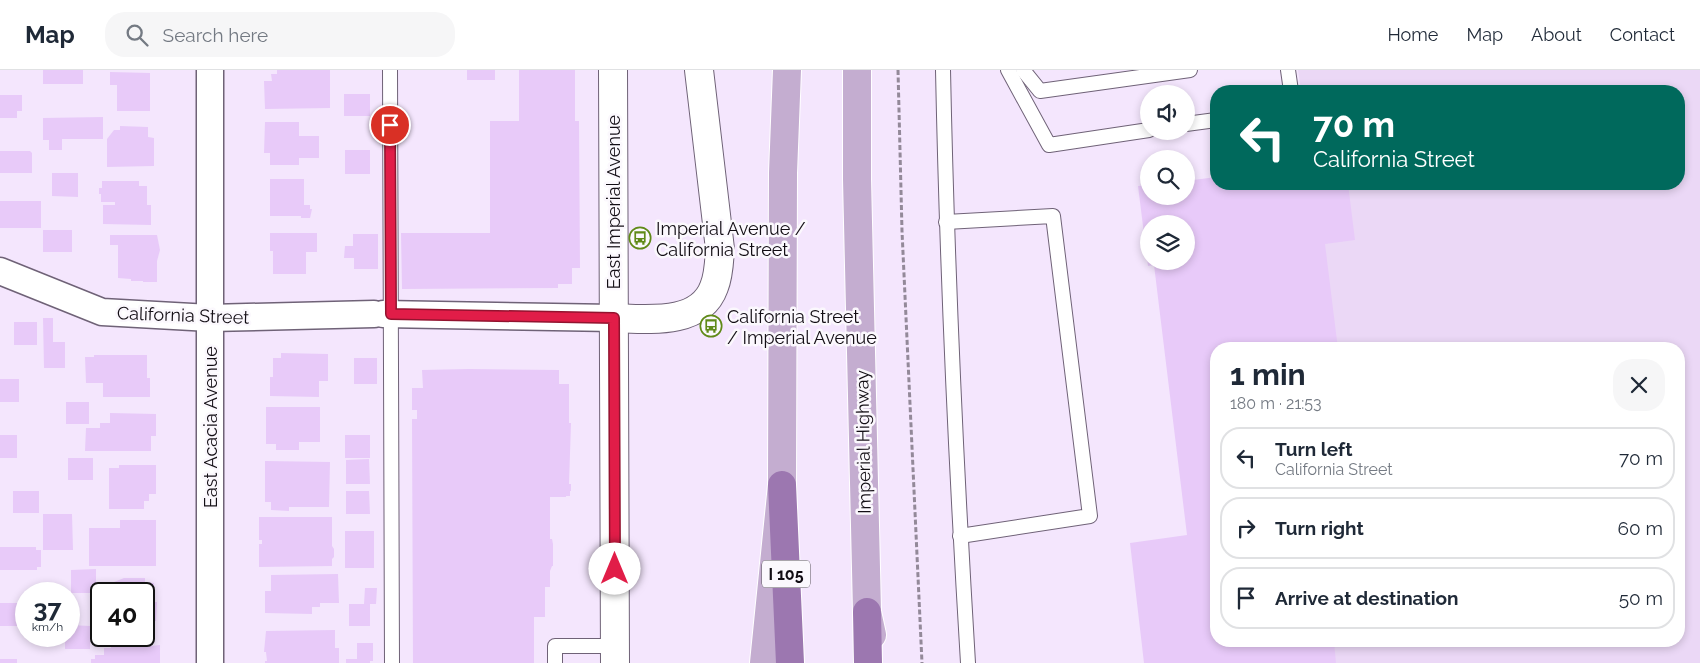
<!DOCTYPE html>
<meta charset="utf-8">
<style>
:root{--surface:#fff;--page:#f6f6f7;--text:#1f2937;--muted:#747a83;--line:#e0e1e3}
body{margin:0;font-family:Raleway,sans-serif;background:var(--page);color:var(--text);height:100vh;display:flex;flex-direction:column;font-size:19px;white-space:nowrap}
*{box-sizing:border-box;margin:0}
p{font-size:16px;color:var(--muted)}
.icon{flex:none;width:28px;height:28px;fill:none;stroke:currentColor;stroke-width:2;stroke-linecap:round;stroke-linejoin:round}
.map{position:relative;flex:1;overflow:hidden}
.sheet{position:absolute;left:1210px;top:272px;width:475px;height:305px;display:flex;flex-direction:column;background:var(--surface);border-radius:20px;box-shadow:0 2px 8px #0003}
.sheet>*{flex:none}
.hud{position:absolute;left:1210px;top:15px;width:475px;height:105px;border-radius:20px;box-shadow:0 2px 8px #0003;background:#00695c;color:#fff;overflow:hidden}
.tools{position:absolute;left:1140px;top:15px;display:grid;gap:10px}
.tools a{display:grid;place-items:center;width:55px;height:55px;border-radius:50%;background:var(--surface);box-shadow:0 2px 8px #0003;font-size:25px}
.speed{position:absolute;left:15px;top:512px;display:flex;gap:10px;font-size:25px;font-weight:700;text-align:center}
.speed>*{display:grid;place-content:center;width:65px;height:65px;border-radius:50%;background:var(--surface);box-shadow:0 2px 8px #0003;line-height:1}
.speed small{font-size:12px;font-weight:400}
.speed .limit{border:2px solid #111;border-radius:8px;background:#fff;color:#111}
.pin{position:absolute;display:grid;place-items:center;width:42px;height:42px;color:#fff;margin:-21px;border:2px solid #fff;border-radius:50%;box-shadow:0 1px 5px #0007}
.me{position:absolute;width:55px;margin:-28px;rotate:0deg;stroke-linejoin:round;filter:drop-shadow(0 0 4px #0008)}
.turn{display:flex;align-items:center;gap:18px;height:105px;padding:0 20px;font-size:22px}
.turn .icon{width:65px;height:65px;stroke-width:2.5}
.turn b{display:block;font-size:35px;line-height:42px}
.round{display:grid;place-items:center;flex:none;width:52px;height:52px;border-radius:20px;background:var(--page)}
.headline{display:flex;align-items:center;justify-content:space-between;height:85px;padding:0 20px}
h1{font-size:30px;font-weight:700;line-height:38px}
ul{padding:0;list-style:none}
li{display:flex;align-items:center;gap:15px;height:62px;margin:0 10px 8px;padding:0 10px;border:2px solid var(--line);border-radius:20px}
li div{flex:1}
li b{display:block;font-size:19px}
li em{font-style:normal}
header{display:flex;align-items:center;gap:30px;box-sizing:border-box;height:70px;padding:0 25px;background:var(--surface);border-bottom:1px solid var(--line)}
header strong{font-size:24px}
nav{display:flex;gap:28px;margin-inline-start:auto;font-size:18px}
.search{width:350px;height:45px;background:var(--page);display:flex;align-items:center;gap:12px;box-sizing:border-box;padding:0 18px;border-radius:20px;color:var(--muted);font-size:19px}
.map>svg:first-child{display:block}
.built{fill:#ebd8f6}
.building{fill:#e8caf9;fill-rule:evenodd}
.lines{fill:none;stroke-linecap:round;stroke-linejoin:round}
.lane-casing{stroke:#6f6277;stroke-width:16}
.street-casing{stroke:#6f6277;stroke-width:29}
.secondary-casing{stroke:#6f6277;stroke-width:30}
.primary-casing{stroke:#fff;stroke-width:30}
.highway-casing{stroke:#fff;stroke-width:30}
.path{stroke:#938999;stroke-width:3;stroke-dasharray:5 2.5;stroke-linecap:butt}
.lane{stroke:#fff;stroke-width:14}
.street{stroke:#fff;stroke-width:26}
.secondary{stroke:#fff;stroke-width:28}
.primary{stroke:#c4add0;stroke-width:28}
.highway{stroke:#9c77b0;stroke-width:28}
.route-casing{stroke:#92132f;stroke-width:12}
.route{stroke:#e11d48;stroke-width:9}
.labels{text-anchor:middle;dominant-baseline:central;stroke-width:5;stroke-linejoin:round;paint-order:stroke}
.shield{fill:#fbf8fd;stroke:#58545a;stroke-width:1}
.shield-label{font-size:16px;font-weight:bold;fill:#120d14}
.street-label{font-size:18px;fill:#120d14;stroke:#fbf8fd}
.poi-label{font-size:18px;fill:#120d14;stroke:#fbf8fd;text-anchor:start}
</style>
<header>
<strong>Map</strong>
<div class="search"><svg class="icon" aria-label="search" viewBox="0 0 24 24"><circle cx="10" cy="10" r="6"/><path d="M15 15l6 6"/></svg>Search here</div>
<nav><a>Home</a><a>Map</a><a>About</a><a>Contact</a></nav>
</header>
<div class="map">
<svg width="1700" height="593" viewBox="0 0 1700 593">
<rect width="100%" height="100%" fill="#f4e6fd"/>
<!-- built -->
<polygon class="built" points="1298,0 1700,0 1700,593 1315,593 1312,571 1679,571 1679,279 1272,279 1250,114 1679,114 1679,21 1301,21"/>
<!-- building -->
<g class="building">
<rect x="43" y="0" width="40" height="14"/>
<polygon points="277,0 330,0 330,38 265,39 264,11 272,11 271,4 277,4"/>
<rect x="467" y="0" width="28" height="10"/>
<polygon points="519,0 575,0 575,51 579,51 580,198 572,198 572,214 558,214 558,218 402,219 401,163 490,163 490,51 519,51"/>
<polygon points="110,2 150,3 150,41 117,41 117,15 110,15"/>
<rect x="344" y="24" width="26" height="22"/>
<polygon points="0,25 22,25 22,41 17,41 17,48 0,48"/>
<polygon points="103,47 103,69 62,69 62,80 49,80 49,70 43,70 43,48"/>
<polygon points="265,52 299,52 299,66 319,66 319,88 299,88 299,95 270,95 270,83 264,83"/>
<polygon points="120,56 148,57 148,67 154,68 154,96 107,97 107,69 114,60 120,60"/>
<rect x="345" y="80" width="25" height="24"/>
<polygon points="0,81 30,81 32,83 32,103 0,103"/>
<polygon points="52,103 78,103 78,127 52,126"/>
<path d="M 1216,107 L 1216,114 L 1348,114 L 1355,170 L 1325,174 L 1338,279 L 1216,279 L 1216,571 L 1334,571 L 1336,593 L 1144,593 L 1130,473 L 1187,465 L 1154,195 L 1148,196 L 1138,116 L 1149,115 L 1149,126 L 1186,126 L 1186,111 ZM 1149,154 L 1186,154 L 1186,191 L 1149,191 Z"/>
<polygon points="270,109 304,109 304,135 310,135 310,139 312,139 310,148 301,148 301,146 270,146"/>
<polygon points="102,111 139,111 139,116 147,116 147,135 151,135 151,155 103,154 103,135 115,135 115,132 101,132 101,124 99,124 99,118 102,118"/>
<rect x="0" y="131" width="41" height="27"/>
<rect x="43" y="160" width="29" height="22"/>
<polygon points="270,163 317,163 317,182 306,182 306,204 273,204 273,181 270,181"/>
<polygon points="353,164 378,164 378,199 354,199 354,188 344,188 345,176 353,176"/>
<polygon points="110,165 157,165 160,180 157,191 157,212 143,212 143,211 131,211 131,209 118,208 118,175 110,175"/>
<polygon points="43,248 53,248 53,272 65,272 65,298 44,298"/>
<rect x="14" y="252" width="23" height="23"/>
<polygon points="281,283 328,284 328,311 319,311 319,327 270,326 270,307 273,307 273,288 281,288"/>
<polygon points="94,285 147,285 147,308 150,308 150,327 103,327 103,313 86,313 85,287 94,287"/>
<rect x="354" y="288" width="23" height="26"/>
<polygon points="469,299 559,300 559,314 569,314 569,353 571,353 569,414 571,414 571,421 570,421 570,426 566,426 566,427 550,427 550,469 552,469 553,474 553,496 552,496 550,501 550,517 545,517 545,547 534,547 534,593 413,593 412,349 417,349 417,340 412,340 412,318 423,318 422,300"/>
<rect x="0" y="309" width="19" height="23"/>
<rect x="66" y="332" width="23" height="22"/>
<polygon points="266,337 320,337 320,372 299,372 299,380 276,380 276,374 266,374"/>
<polygon points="110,343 156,344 156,366 151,366 151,381 85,381 86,358 100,358 100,353 110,353"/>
<rect x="0" y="365" width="17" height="23"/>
<rect x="345" y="365" width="25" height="23"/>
<rect x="68" y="388" width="25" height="22"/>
<polygon points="369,389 370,414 346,414 346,390"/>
<polygon points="265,391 330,392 329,437 289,437 289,441 271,440 271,432 265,432"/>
<polygon points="119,395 156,395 156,424 149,424 149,431 144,431 144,439 109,439 109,398 119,398"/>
<rect x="13" y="421" width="26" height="22"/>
<polygon points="346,421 369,421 370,444 346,444"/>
<polygon points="43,444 72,444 73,480 43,480"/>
<polygon points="259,447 332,447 332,476 334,479 334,487 332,489 332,496 259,497 259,474 262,474 262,470 259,470"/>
<polygon points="120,450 156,450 156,496 89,496 89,458 120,458"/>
<rect x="345" y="461" width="29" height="37"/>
<polygon points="0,477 36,477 36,480 41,480 41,497 37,497 37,500 0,500"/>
<polygon points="96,499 96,521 109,518 109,514 124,508 145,508 145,512 154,513 154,532 157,532 156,551 144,551 144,524 101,524 101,548 96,548 96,523 71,523 71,500"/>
<polygon points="338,504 339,533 320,533 320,537 312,537 312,544 265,543 265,521 271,521 271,505"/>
<polygon points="365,518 377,518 376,534 370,534 370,556 349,556 349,534 364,534"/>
<rect x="0" y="533" width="20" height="23"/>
<polygon points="69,555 90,556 90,579 65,579 65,566 69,566"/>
<polygon points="335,560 335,578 339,578 339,593 265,593 265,591 267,591 266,582 264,582 266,561"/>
<polygon points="111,568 151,568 151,576 160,575 160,593 91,593 91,589 95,589 95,585 104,585 104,578 111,578"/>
<polygon points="357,573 373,573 373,591 370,591 370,593 346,593 346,589 357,589"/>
<rect x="0" y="589" width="17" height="4"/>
</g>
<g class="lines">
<!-- lane casing -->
<g class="lane-casing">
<g id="lane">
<polyline points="390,0 392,593"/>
<path d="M 943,0 C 947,198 956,395 968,593"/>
<polyline points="1008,0 1049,75 1149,60"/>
<polyline points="1023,0 1040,21 1190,0"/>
<polyline points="1288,0 1291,21"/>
<polyline points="1186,54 1216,50"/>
<polyline points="946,152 1053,146 1090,446 960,466"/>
<polyline points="555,593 555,576 615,576"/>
</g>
</g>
<!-- street casing -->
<g class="street-casing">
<g id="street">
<polyline points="0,201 102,242 210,248 374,244"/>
<polyline points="383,244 614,248"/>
<polyline points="210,593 210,0"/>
</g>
</g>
<!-- secondary casing -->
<g class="secondary-casing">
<g id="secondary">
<polyline points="613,0 615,593"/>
<path d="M 614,248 C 647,249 700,256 714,217 C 719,205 719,192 720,179 L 699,0"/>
</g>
</g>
<!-- primary casing -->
<g class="primary-casing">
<g id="primary">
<polyline points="857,0 857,109 867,542 872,565"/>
<polyline points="764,593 782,415 783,103 787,0"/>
</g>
</g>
<!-- highway casing -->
<g class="highway-casing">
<g id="highway">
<polyline points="782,415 790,593"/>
<polyline points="867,542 868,593"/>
</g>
</g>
<!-- path -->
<polyline class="path" points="898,0 902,161 922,593"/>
<!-- lane -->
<use href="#lane" class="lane"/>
<!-- street -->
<use href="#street" class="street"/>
<!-- secondary -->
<use href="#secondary" class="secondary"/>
<!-- primary -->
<use href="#primary" class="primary"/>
<!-- highway -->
<use href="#highway" class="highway"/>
</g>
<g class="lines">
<!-- route casing -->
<g class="route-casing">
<polyline id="route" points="390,55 391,244 614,248 615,499"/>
</g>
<!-- route -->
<use href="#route" class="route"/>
</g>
<!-- icons -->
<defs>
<g id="bus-ring" transform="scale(1.125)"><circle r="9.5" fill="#fbf8fd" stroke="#608a18" stroke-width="1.5"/><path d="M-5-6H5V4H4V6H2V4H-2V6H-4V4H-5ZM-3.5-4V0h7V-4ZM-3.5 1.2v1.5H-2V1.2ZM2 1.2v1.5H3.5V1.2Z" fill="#608a18"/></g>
</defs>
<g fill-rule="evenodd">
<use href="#bus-ring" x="640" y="168"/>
<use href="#bus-ring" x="711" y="256"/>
</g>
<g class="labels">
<!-- shield labels -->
<rect class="shield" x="762" y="490.5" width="48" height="27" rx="4"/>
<g class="shield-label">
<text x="786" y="504">I 105</text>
</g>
<!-- street labels -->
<g class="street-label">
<text transform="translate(613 132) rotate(-90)">East Imperial Avenue</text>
<text transform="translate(183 245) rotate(2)">California Street</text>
<text transform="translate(210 357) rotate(-90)">East Acacia Avenue</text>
<text transform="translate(863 372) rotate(-91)">Imperial Highway</text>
</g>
<!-- poi labels -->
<g class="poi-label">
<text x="656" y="158">Imperial Avenue /<tspan x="656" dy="21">California Street</tspan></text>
<text x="727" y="246">California Street<tspan x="727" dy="21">/ Imperial Avenue</tspan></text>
</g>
</g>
</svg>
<div class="tools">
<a><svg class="icon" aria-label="sound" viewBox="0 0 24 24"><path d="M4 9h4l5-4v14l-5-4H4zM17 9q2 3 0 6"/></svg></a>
<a><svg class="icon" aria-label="search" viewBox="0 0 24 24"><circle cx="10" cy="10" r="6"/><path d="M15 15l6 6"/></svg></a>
<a><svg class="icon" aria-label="layers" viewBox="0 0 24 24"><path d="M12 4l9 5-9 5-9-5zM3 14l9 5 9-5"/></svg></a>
</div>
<div class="speed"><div>37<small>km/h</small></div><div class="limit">40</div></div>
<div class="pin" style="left:390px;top:55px;background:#d93025"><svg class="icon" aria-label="arrive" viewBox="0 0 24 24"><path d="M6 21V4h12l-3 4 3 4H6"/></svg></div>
<svg class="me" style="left:615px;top:499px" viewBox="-20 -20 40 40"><circle r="19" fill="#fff"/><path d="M0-13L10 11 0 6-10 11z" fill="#e11d48"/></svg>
<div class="hud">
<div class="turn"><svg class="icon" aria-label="left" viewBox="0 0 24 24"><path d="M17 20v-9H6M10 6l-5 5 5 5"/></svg><div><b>70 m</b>California Street</div></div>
</div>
<section class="sheet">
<div class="headline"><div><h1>1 min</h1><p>180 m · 21:53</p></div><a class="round"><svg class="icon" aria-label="close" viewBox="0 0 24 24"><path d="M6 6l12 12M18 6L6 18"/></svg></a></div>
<ul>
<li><svg class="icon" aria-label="left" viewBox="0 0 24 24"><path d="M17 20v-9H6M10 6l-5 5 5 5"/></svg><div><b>Turn left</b><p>California Street</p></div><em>70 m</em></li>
<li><svg class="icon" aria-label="right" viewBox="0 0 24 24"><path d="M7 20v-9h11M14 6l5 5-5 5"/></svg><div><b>Turn right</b></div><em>60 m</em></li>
<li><svg class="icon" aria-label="arrive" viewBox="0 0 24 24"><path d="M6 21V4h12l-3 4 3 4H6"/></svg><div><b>Arrive at destination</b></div><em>50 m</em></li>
</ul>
</section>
</div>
